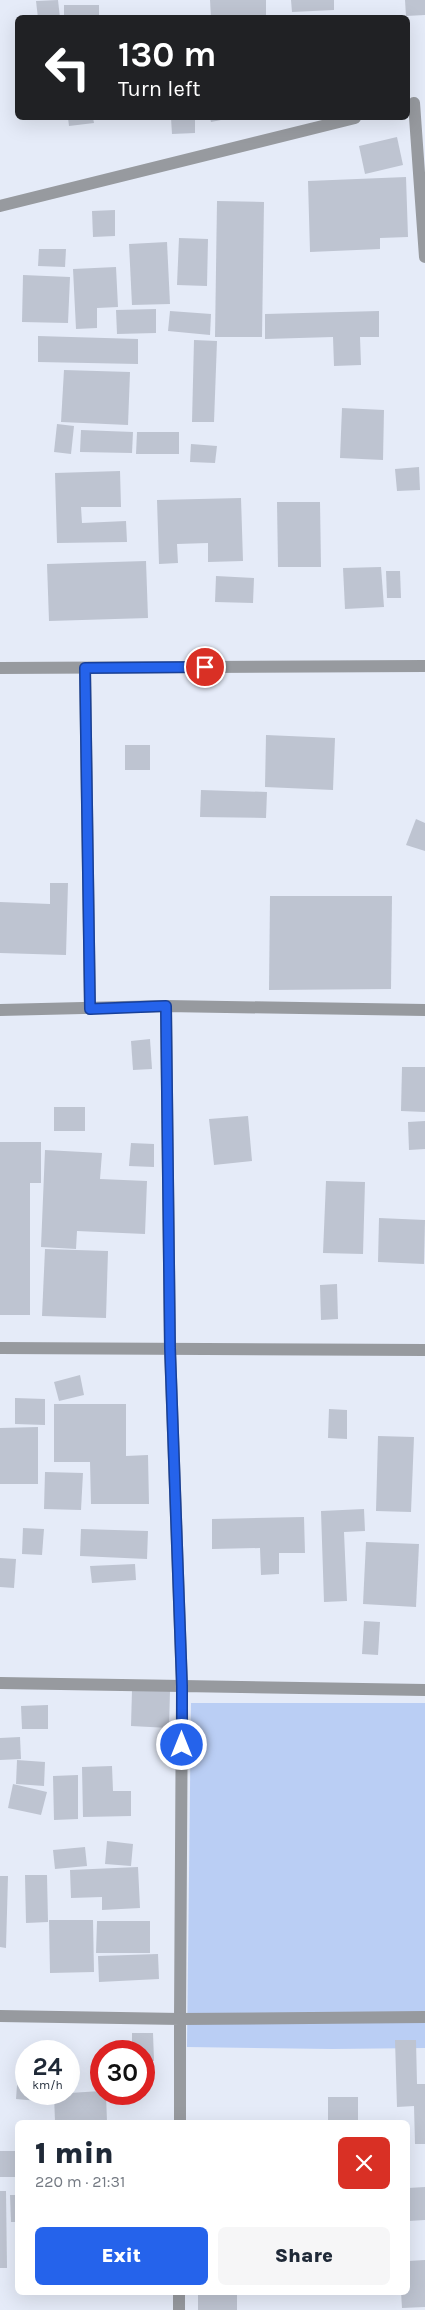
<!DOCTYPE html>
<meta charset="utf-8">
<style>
:root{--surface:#fff;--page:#f6f6f7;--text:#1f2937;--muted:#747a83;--accent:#2563eb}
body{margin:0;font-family:Karla,sans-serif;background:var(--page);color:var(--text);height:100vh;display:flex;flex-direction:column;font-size:19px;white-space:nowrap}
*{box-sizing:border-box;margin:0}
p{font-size:16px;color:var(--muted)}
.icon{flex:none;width:28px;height:28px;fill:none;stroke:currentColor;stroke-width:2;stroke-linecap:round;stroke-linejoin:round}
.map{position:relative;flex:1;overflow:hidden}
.details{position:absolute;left:15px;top:2120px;width:395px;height:175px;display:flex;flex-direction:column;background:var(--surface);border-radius:8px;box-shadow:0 5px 20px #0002}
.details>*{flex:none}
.guide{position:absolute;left:15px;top:15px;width:395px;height:105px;border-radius:8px;box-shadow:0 5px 20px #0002;background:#202124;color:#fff;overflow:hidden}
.speed{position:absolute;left:15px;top:2040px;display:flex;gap:10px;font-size:25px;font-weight:700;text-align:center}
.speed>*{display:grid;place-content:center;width:65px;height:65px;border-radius:50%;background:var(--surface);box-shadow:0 5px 20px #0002;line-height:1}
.speed small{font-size:12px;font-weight:400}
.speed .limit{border:8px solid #d22;background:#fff;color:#111}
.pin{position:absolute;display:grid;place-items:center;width:42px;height:42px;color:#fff;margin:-21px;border:2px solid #fff;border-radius:50%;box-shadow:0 1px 5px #0007}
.me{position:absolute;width:55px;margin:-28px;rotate:0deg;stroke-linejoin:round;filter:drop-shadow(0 0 4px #0008)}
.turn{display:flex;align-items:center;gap:18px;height:105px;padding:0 20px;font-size:22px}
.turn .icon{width:65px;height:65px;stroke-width:2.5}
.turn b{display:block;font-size:35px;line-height:42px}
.round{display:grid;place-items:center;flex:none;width:52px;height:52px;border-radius:8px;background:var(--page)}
.head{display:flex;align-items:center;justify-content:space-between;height:85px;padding:0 20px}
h1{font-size:30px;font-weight:800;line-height:38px}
.cta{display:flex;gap:10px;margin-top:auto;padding:10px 20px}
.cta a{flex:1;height:58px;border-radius:8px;background:var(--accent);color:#fff;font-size:20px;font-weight:800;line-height:58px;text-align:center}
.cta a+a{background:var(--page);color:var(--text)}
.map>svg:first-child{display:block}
.green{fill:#bacef4}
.building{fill:#bec4d1}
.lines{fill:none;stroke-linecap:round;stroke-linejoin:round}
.minor{stroke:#979a9f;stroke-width:12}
.route-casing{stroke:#184099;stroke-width:12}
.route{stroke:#2563eb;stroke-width:9}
</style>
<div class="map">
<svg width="425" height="2310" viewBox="0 0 425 2310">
<rect width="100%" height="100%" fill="#e5ebf8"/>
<!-- green -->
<polygon class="green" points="191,1703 425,1703 425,2048 332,2049 187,2047"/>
<!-- building -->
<g class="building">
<polygon points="58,0 60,18 38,18 36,1"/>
<polygon points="210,0 266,0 266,17 211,18"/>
<polygon points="291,0 334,0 334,10 292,12"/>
<polygon points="405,0 425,0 425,15 406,16"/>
<rect x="64" y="5" width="35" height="13"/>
<polygon points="68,118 93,118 94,123 69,126"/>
<polygon points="171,118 195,118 195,133 172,134"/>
<polygon points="210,118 231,118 211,122"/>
<polygon points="397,137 403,165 365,174 359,146"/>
<polygon points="406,177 408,237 380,238 380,249 310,252 308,181"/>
<polygon points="217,201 264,202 262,337 215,337"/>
<polygon points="115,210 115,236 93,237 92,211"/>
<polygon points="179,238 208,239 207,286 177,285"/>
<polygon points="167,242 170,304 132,305 129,244"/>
<polygon points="39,249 66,249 65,267 38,266"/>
<polygon points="116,267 118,307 97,308 97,328 76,329 73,269"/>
<polygon points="23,275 70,277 68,323 22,322"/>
<polygon points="156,309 156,333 117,334 116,310"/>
<polygon points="170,311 211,314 210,335 168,331"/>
<polygon points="379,311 379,337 360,337 361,365 334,366 333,337 265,339 265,314"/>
<polygon points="38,336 138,339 138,364 38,362"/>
<polygon points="194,340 217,341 214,422 192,422"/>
<polygon points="64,370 130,372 128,425 61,422"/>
<polygon points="342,408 384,410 383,460 340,458"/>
<polygon points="57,424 74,426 71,454 54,452"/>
<polygon points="81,430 133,432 132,453 80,452"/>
<polygon points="137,432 179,432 179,454 136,454"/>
<polygon points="191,444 217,446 215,463 190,462"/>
<polygon points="419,467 420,490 397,491 395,469"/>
<polygon points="120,471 121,507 81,507 82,523 126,521 127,542 57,543 55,473"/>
<polygon points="241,498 243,561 208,562 208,543 177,544 178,563 159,564 157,500"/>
<polygon points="277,502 320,502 321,567 278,567"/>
<polygon points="146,561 148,618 49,621 47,564"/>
<polygon points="381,567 384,607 345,609 343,568"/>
<polygon points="386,571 400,571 401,598 387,598"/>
<polygon points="216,576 254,578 253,603 215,602"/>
<polygon points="266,735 335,738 333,790 265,787"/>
<rect x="125" y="745" width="25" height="25"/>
<polygon points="201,790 267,792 266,818 200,817"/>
<polygon points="416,819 425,823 425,851 406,845"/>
<polygon points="50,883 68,883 66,955 0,953 0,902 50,904"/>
<polygon points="270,896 392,896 391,989 269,990"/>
<polygon points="150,1039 152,1069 133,1070 131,1041"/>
<polygon points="402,1067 425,1067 425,1112 401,1111"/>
<rect x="54" y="1107" width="31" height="24"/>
<polygon points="248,1116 252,1161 214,1165 209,1119"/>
<polygon points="425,1121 425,1149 409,1150 408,1122"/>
<polygon points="0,1142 41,1142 41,1183 30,1183 30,1315 0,1315"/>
<polygon points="131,1143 154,1144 154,1167 129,1166"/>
<polygon points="45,1150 102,1153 100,1179 147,1181 145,1234 77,1231 76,1249 41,1247"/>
<polygon points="326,1181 365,1182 363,1254 323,1253"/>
<polygon points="379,1218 425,1220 424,1264 378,1262"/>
<polygon points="45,1249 108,1251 106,1318 42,1316"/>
<polygon points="337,1284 338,1319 321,1320 320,1285"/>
<polygon points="80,1375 84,1395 59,1401 54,1382"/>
<polygon points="15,1398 45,1399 45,1425 15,1424"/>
<polygon points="54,1404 126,1404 126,1456 148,1455 149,1504 91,1504 90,1462 54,1462"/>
<polygon points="329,1409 347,1410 347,1439 328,1438"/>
<polygon points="38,1427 38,1484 0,1484 0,1428"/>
<polygon points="378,1436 414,1437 411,1512 376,1511"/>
<polygon points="45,1472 83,1473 81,1510 44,1509"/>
<polygon points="364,1509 365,1531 344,1532 347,1601 324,1602 321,1511"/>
<polygon points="304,1517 305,1553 279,1553 279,1574 261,1575 260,1548 212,1549 212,1519"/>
<polygon points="23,1528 44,1529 42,1555 22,1554"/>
<polygon points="81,1529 148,1531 147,1559 80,1556"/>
<polygon points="366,1542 419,1544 416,1607 363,1604"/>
<polygon points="0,1558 16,1559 14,1588 0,1587"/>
<polygon points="135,1564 136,1580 92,1583 90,1566"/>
<polygon points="364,1621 380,1622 378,1655 362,1654"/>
<polygon points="132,1690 170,1691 169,1728 131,1726"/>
<polygon points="48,1705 48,1729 22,1729 21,1706"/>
<polygon points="20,1737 21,1759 0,1760 0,1738"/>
<polygon points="17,1760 45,1762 44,1786 16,1784"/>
<polygon points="112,1766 113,1791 131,1791 131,1816 83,1817 82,1767"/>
<polygon points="78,1775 78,1819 54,1820 53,1776"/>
<polygon points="13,1784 47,1792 41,1815 8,1808"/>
<polygon points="107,1841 133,1844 131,1866 105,1864"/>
<polygon points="85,1847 87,1866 55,1869 53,1850"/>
<polygon points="138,1867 140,1908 102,1910 102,1897 71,1898 70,1870"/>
<polygon points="25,1875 47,1875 48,1922 26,1923"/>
<polygon points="0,1876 8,1876 6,1948 0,1947"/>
<polygon points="49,1920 93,1920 94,1972 50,1973"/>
<polygon points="97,1921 150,1921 150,1953 96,1953"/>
<polygon points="158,1954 159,1979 99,1982 98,1956"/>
<polygon points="132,2033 153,2033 154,2061 144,2061 144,2051 132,2051"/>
<polygon points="395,2040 416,2040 417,2084 425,2084 425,2144 415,2144 414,2106 397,2107"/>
<polygon points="18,2072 26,2073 26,2094 39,2094 38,2101 16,2099"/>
<polygon points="101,2091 101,2094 106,2094 107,2122 55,2122 54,2094"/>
<rect x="328" y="2097" width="30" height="25"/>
<rect x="0" y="2151" width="18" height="26"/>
<polygon points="425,2187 425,2220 408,2221 408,2188"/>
<polygon points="0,2191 6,2191 7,2268 0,2268"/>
<polygon points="10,2195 18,2195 18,2222 11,2222"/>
<polygon points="425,2260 425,2307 402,2308 401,2292 408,2292 408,2261"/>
<rect x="198" y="2292" width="39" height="18"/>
</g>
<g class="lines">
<!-- minor -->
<g class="minor">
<polyline points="414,103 425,257"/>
<polyline points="0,206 355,118"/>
<polyline points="0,668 425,666"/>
<polyline points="85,668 90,1009"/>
<polyline points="0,1010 166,1006 425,1010"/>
<polyline points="0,1348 425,1350"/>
<polyline points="0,1683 182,1686 170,1349 166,1006"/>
<polyline points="425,1690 182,1686 180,2019 425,2017"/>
<polyline points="0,2016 180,2019 180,2122"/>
<polyline points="179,2310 179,2292"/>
</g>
</g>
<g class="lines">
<!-- route casing -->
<g class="route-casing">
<polyline id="route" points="182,1745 182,1686 170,1348 166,1006 90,1009 85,668 205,667"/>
</g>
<!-- route -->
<use href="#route" class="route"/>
</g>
</svg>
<div class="speed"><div>24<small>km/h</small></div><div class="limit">30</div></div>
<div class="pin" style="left:205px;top:667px;background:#d93025"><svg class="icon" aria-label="arrive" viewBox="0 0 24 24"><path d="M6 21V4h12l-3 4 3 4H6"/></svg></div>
<svg class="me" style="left:182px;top:1745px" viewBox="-20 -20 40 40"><circle r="17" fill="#2563eb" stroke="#fff" stroke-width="3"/><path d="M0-11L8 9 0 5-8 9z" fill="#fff"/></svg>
<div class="guide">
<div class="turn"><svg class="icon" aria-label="left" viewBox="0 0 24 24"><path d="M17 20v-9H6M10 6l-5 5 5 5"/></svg><div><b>130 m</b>Turn left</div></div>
</div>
<section class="details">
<div class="head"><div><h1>1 min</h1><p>220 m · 21:31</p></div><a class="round" style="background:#d93025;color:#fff"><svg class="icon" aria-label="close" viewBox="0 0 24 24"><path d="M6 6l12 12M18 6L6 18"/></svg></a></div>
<div class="cta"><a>Exit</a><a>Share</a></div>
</section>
</div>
